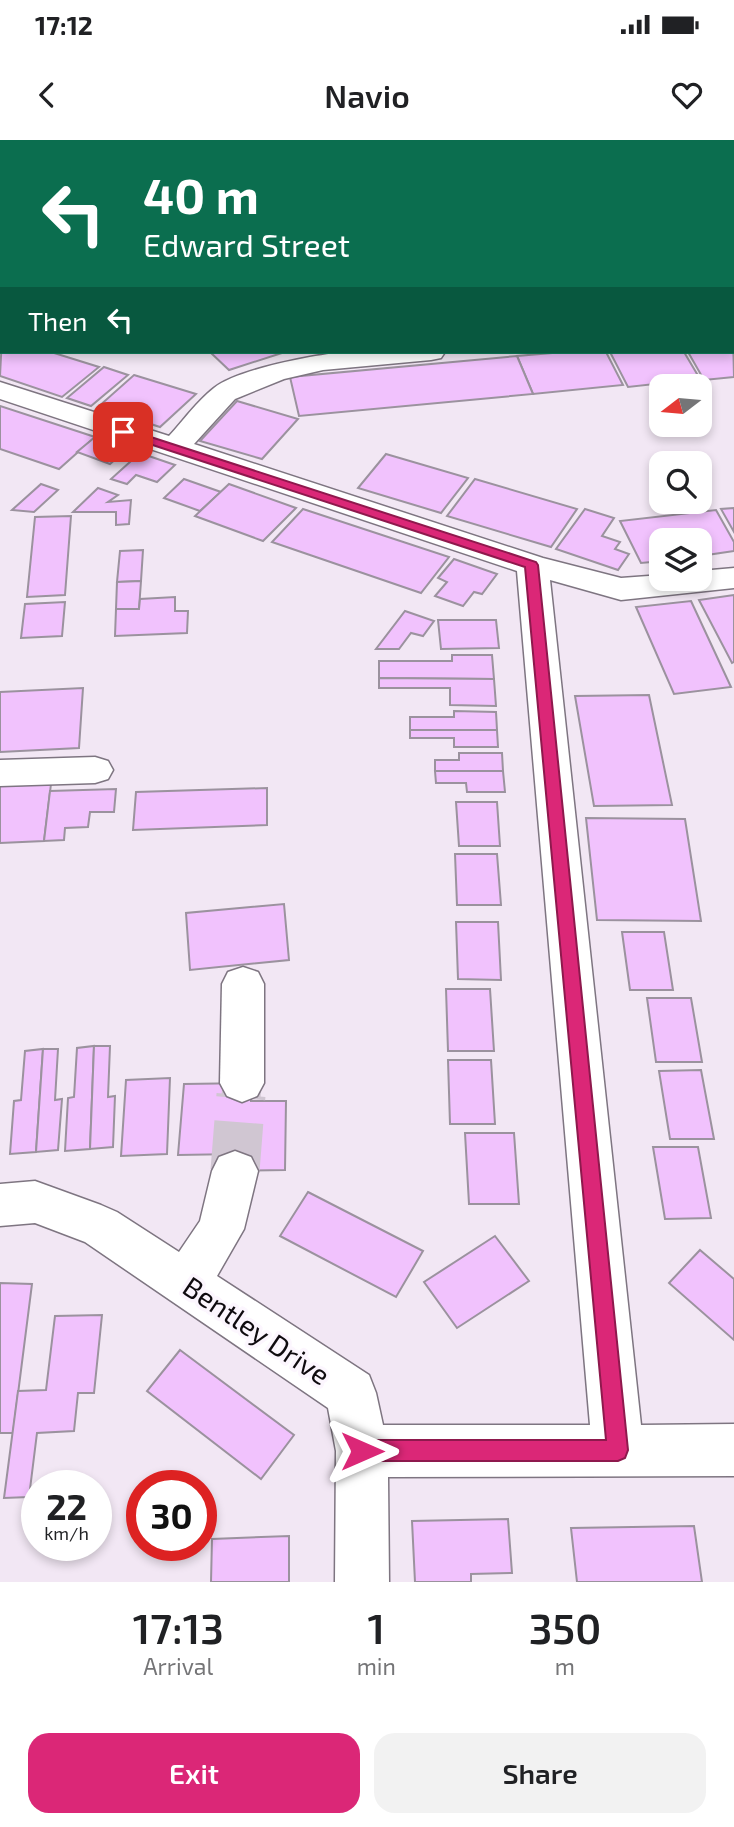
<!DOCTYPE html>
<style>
:root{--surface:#fff;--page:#f2f2f2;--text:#202124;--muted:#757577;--accent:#db2777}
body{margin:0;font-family:"Exo 2",sans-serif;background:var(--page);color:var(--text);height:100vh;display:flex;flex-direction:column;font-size:26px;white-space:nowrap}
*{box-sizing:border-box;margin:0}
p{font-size:23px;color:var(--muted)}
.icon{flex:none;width:38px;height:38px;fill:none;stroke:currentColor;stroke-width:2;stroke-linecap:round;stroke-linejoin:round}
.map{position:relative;height:1442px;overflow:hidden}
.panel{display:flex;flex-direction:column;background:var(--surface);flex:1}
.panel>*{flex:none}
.hud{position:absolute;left:0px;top:0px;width:735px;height:214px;box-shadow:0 4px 10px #0003;background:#0b6e4f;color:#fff;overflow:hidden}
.needle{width:46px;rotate:254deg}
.buttons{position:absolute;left:649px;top:234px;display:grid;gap:14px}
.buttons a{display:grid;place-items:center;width:63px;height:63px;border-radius:14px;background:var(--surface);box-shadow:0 4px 10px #0003;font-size:35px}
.speed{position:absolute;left:21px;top:1330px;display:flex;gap:14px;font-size:35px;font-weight:700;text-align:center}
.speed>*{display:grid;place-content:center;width:91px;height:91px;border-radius:50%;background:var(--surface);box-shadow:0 4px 10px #0003;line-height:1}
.speed small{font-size:18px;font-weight:400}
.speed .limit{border:10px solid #d22;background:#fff;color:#111}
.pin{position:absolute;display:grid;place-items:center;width:60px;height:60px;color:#fff;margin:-30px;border-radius:14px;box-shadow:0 4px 10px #0006}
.me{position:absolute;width:77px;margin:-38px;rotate:90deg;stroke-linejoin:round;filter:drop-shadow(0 0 5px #0008)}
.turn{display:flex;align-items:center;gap:24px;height:147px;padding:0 28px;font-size:32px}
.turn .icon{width:91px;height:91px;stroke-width:2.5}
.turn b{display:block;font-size:49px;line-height:60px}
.then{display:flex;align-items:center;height:66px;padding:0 28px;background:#0003;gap:14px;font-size:26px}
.eta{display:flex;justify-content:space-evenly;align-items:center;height:119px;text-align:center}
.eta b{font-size:42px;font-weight:600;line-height:49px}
.button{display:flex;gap:14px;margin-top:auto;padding:14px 28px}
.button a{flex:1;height:80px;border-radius:21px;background:var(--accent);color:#fff;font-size:28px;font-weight:600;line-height:80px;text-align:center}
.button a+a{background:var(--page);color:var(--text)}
.status{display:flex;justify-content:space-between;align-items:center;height:49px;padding:0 35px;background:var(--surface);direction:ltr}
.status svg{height:19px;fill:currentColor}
header{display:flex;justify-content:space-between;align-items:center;height:91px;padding:0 28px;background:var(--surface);font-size:32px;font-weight:600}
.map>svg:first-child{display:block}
.building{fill:#f1c2fd;stroke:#9b929e;stroke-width:2}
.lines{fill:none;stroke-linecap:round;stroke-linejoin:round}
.minor-tunnel-far1{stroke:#d0c6d2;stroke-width:39;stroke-dasharray:39 19;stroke-linecap:butt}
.minor-tunnel{stroke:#d0c6d2;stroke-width:49;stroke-dasharray:49 24;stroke-linecap:butt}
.minor-casing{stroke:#7e7581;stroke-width:3}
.minor{fill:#fff;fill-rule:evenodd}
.route{fill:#db2777;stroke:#8e194d;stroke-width:2}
.labels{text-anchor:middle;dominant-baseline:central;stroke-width:7;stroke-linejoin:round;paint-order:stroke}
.near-street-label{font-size:28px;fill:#0f0b0f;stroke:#fcf6fe}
</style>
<div class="status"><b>17:12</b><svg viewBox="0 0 49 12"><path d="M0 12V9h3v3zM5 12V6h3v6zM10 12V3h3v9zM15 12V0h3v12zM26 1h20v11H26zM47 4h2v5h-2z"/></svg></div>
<header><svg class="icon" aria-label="back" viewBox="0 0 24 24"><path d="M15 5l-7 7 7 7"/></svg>Navio<svg class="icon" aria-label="heart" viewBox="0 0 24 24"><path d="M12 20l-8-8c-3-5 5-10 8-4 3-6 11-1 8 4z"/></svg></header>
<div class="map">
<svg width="734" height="1442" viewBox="0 0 734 1442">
<rect width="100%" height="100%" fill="#f2e7f4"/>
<!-- building -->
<g class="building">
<polygon points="129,0 189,0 191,2 123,2"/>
<polygon points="2,197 2,212 51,212 99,227 62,257 0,236"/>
<polygon points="733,197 734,237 704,240 688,212 733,212"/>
<polygon points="210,212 285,212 229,230"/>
<polygon points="564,212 606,212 623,245 533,254 517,216"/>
<polygon points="610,212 684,212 700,239 628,247"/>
<polygon points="517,216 533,254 299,276 290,237"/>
<polygon points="104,227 128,235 91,266 67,258"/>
<polygon points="134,235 196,254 160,287 98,267"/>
<polygon points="237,261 298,279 262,319 200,301"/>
<polygon points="0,266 95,297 59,329 0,309"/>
<polygon points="95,297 128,308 110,324 77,312"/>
<polygon points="140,313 175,325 157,342 136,335 127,344 111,339"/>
<polygon points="386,314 468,338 441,373 358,348"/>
<polygon points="184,339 221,352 200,371 164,358"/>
<polygon points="475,339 577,369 551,407 447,376"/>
<polygon points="41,344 58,350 34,372 12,370"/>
<polygon points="229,344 296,368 263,401 195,376"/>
<polygon points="98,348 118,355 108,362 131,360 129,384 116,385 116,372 73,372"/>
<polygon points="734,368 734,392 721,369"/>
<polygon points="303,369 449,417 421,453 272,402"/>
<polygon points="585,369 614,378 602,396 620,402 615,409 629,414 618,430 556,409"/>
<polygon points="716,370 734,402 734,411 700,416 700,401 662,401 662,421 641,423 620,381"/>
<polygon points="71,376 65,455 27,457 35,377"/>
<polygon points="143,410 141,441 117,442 120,411"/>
<polygon points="454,419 497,434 482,454 474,452 463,466 435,456 447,442 438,438"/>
<polygon points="141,441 139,469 116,469 117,442"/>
<polygon points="734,455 734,522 732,523 699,460"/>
<polygon points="175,457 175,471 188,471 187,493 115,496 116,469 139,469 140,459"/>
<polygon points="691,461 731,547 674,554 636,467"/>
<polygon points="65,462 62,496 21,498 25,464"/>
<polygon points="405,471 434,481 423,496 411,493 399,509 376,509"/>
<polygon points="438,480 496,480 499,508 441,509"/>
<polygon points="452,515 492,515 494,539 379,538 379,521 452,521"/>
<polygon points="379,538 494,539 496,566 450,565 450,548 379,548"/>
<polygon points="83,548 79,608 0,612 0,552"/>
<polygon points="649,555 672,665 594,666 575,556"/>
<polygon points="454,571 496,572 497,590 410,590 410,577 454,577"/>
<polygon points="410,590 497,590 498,607 454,607 454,598 410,598"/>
<polygon points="459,613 502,613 503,631 435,631 435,620 459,620"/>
<polygon points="435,631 503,631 505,652 467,652 466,643 436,643"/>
<polygon points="51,644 44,701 0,703 0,646"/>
<polygon points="267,648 267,685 133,690 136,652"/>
<polygon points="116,649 114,672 90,672 88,687 65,688 64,700 44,701 50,651"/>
<polygon points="456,662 497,662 500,706 459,706"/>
<polygon points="586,678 685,679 701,781 597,780"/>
<polygon points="455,714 497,714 501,765 457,765"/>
<polygon points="284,764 289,820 190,830 186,773"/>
<polygon points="456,782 498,782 501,840 458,839"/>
<polygon points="622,792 664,792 673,850 630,850"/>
<polygon points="446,849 490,849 494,911 448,911"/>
<polygon points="647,858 691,858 702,922 656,922"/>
<polygon points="94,906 90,1009 65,1011 68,958 74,957 77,908"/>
<polygon points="94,906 110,906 108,957 115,956 113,1007 90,1009"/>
<polygon points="43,909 36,1012 10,1014 14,961 21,960 25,911"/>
<polygon points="43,909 58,909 55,960 62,959 58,1010 36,1012"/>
<polygon points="448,920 491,920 495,984 450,984"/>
<polygon points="701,930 714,999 670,999 659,931"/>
<polygon points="170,938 167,1014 121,1016 126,940"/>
<polygon points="251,943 251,961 286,961 285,1030 235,1031 236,1014 178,1015 184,944"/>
<polygon points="465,993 514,993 519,1064 469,1064"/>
<polygon points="653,1007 698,1007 711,1078 665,1079"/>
<polygon points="308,1052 423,1111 396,1157 280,1096"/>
<polygon points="495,1096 529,1141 457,1188 424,1142"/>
<polygon points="700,1110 734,1139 734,1200 669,1143"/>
<polygon points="0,1143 32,1144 13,1293 0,1293"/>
<polygon points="102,1175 94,1253 78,1253 74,1291 37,1293 29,1357 4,1358 18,1251 46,1250 55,1176"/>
<polygon points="180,1210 294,1295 261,1339 147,1251"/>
<polygon points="508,1379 512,1433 471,1434 471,1442 415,1442 412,1381"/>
<polygon points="694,1386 702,1442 577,1442 571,1388"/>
<polygon points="289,1396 289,1442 211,1442 212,1399"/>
</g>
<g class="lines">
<!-- minor-tunnel-far1 -->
<polyline class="minor-tunnel-far1" points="241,957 242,943"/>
<!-- minor-tunnel -->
<polyline class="minor-tunnel" points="235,1031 241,955"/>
<!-- minor casing -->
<g class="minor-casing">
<g id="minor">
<polygon points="50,0 76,0 49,2"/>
<polygon points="439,0 464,0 465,2 440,2"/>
<rect x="0" y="13" width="2" height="14"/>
<rect x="733" y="54" width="1" height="14"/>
<rect x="733" y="146" width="1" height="16"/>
<rect x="733" y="177" width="1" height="16"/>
<polygon points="0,182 2,182 0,200"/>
<path d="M 345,212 L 445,212 L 441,218 L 431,220 L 323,230 L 284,239 L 235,259 L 194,304 L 543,418 L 621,438 L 662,435 L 662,439 L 700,439 L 700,431 L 734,428 L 734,448 L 621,460 L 550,440 L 641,1285 L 734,1284 L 734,1336 L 388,1337 L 389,1442 L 335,1442 L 336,1311 L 328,1268 L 85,1102 L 35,1083 L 0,1086 L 0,1044 L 35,1041 L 101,1065 L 117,1072 L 179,1112 L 200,1081 L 212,1031 L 219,1017 L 235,1011 L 251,1017 L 258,1031 L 244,1089 L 217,1136 L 369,1235 L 376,1253 L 383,1285 L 590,1285 L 517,431 L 0,259 L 0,242 L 169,296 C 183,281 197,261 214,248 C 238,229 314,215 345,212 Z"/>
<polygon points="95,617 108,621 113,630 108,639 95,643 0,646 0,620"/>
<polygon points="243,827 258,832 264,844 264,943 257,956 242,962 227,956 220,943 222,844 228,832"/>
</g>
</g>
<!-- minor -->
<use href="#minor" class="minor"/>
</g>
<!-- route -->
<polygon class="route" points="123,288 536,422 538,425 628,1310 625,1318 618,1321 362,1321 354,1318 351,1311 354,1303 362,1300 606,1300 525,427 119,294 119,289"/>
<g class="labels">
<!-- near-street labels -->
<g class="near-street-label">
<text transform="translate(257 1190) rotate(34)">Bentley Drive</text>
</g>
</g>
</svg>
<div class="buttons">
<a><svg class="needle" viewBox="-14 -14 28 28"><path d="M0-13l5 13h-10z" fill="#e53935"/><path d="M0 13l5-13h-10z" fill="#757577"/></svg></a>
<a><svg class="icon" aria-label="search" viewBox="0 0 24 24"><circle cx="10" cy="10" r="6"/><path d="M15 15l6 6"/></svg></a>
<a><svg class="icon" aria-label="layers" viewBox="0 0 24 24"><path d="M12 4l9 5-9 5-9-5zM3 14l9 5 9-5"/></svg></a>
</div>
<div class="speed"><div>22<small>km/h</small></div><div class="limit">30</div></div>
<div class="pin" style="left:123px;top:292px;background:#d93025"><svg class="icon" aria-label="arrive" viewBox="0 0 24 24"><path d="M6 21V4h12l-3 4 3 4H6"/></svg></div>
<svg class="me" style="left:362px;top:1311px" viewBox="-20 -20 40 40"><path d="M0-17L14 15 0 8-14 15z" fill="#db2777" stroke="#fff" stroke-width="4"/></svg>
<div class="hud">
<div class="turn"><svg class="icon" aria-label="left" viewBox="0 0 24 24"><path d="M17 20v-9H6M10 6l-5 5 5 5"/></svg><div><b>40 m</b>Edward Street</div></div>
<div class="then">Then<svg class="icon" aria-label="left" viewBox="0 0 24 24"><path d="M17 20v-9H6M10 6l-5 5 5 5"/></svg></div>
</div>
</div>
<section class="panel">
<div class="eta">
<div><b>17:13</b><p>Arrival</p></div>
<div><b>1</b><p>min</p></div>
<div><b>350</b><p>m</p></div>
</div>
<div class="button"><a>Exit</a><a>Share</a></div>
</section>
